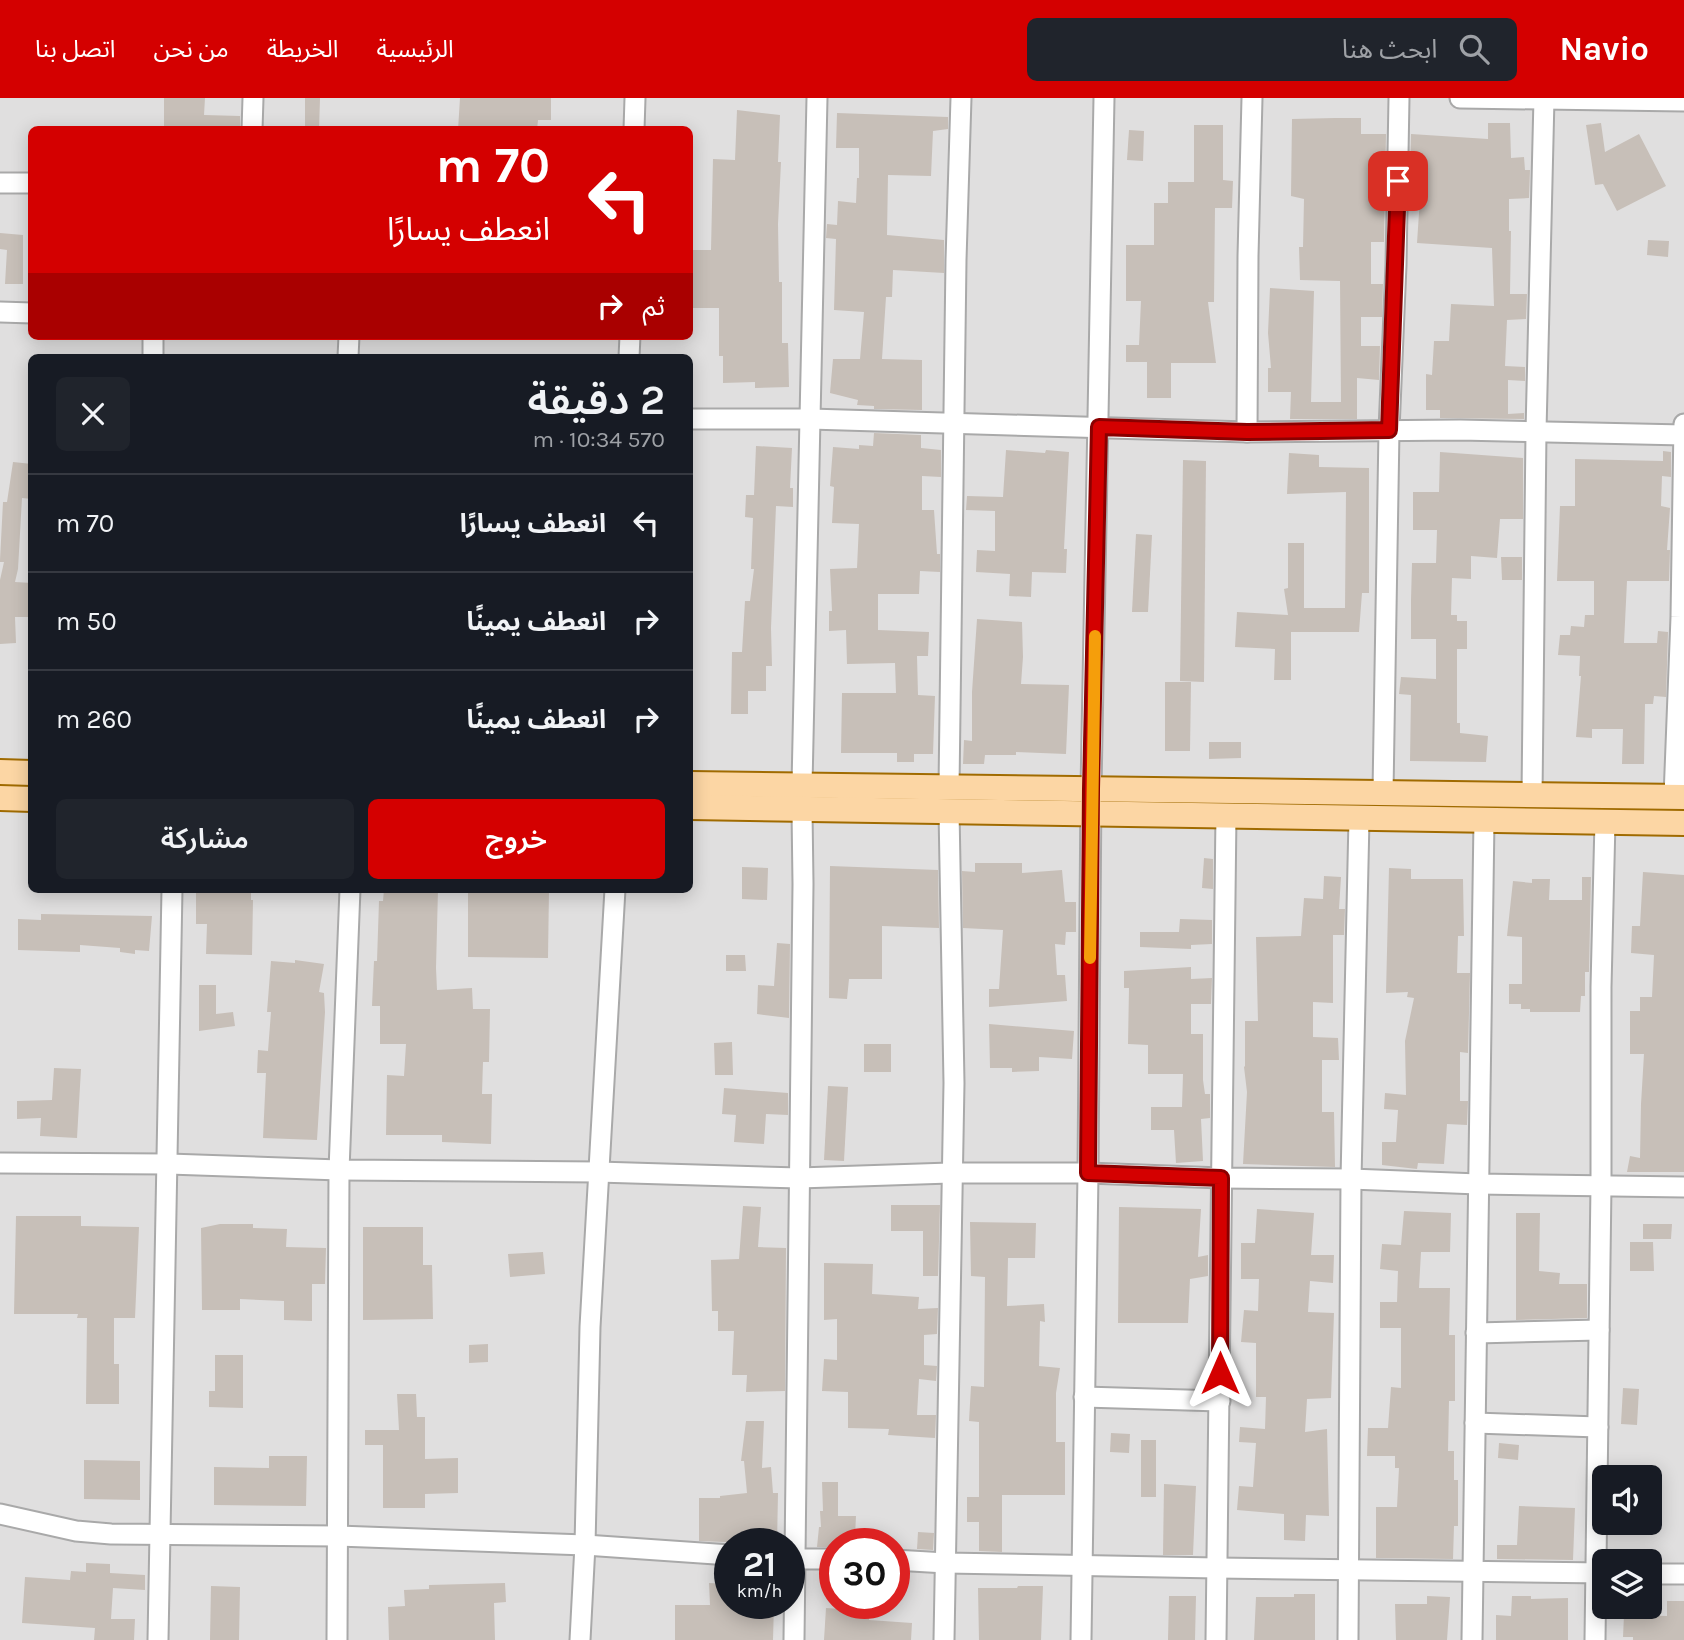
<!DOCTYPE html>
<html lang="ar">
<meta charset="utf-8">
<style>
:root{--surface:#171b24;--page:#20242c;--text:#f1f3f6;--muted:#9ea1a6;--line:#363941;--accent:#d40000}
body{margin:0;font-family:Karla,"Noto Sans Arabic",sans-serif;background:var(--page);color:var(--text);direction:rtl;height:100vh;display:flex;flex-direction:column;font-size:26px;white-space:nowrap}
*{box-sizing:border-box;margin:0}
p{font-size:23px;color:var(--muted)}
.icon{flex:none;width:38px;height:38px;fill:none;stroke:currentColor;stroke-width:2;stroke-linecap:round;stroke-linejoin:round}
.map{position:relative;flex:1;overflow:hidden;direction:ltr}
.panel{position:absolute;left:28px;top:256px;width:665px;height:539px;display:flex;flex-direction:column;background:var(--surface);border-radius:10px;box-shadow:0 4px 18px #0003;direction:rtl}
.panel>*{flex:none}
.banner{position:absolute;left:28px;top:28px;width:665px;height:214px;border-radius:10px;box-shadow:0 4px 18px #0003;direction:rtl;background:#d40000;color:#fff;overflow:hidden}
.controls{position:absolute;left:1592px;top:1367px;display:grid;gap:14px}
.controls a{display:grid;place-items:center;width:70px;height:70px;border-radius:10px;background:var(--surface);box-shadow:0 4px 18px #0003;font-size:35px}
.speed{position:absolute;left:714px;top:1430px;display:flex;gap:14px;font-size:35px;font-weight:700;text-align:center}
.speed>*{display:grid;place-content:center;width:91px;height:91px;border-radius:50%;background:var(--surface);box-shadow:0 4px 18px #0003;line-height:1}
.speed small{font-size:18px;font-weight:400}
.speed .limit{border:10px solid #d22;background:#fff;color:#111}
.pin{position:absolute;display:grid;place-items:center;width:60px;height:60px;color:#fff;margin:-30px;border-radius:14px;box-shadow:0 4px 10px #0006}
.me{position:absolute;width:77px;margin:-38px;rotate:0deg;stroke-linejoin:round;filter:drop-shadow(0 0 5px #0008)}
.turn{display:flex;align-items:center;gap:24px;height:147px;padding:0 28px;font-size:32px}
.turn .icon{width:91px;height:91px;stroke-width:2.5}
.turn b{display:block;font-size:49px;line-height:60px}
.then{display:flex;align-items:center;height:66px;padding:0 28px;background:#0003;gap:14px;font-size:26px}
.round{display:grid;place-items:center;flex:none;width:74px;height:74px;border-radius:10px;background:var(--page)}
.head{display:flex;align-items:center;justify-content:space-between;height:119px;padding:0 28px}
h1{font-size:42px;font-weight:600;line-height:52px}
.button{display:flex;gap:14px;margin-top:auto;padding:14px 28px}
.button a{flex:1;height:80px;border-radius:10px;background:var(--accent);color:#fff;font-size:28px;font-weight:600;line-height:80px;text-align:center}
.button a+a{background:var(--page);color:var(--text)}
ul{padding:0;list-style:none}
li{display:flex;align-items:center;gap:21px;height:98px;padding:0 28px;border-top:2px solid var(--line)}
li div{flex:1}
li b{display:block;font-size:26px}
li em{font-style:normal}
header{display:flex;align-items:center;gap:42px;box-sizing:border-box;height:98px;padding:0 35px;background:var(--accent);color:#fff}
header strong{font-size:33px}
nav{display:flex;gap:38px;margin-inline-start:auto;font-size:24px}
.search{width:490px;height:63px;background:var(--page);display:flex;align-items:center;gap:18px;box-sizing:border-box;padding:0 24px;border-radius:10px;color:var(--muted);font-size:26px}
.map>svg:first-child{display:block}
.residential{fill:#e0dfdf;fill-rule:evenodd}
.building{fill:#c7bfb8}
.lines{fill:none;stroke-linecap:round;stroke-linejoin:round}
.minor-casing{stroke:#a9a9a9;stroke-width:23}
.major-casing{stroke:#a06b00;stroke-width:28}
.minor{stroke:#fff;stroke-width:19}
.major{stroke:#fcd6a4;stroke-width:24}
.route-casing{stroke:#8a0000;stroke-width:18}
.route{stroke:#d40000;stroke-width:12}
.slow{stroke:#f59e0b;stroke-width:12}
</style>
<header>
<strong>Navio</strong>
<div class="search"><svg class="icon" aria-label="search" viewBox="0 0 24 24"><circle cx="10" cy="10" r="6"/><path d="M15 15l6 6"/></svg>ابحث هنا</div>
<nav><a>الرئيسية</a><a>الخريطة</a><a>من نحن</a><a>اتصل بنا</a></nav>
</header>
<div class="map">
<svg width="1684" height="1542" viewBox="0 0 1684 1542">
<rect width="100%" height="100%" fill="#f2efe9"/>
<!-- residential -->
<path class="residential" d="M 0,0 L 1684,0 L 1684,1542 L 0,1542 ZM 32,32 L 690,32 L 690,238 L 32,238 ZM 32,259 L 690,259 L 690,791 L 32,791 ZM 1605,1379 L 1650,1379 L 1650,1424 L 1605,1424 ZM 730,1446 L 789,1446 L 789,1505 L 730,1505 ZM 835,1446 L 894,1446 L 894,1505 L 835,1505 ZM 1605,1463 L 1650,1463 L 1650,1508 L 1605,1508 Z"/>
<!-- building -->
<g class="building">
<polygon points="164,0 205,0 204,17 240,18 240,32 164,32"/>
<polygon points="305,0 320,0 319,32 305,32"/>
<polygon points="460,0 551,0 551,22 538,22 537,32 458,32"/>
<polygon points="737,12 780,17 778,64 781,64 778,126 779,184 782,184 782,245 788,245 789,289 755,290 755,284 723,285 723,258 719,258 719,210 690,210 690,152 711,152 713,61 735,62"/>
<polygon points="837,15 948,19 948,31 933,33 931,78 888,77 887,137 944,142 944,175 893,172 892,199 886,199 882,261 922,262 922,312 874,311 874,308 857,307 858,302 830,295 833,261 860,261 864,214 834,212 836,141 826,140 827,126 837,127 838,103 856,105 857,80 859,80 859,50 836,50"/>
<polygon points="1335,20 1361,20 1361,36 1386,36 1384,144 1371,144 1371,186 1383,186 1382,219 1361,219 1361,248 1380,248 1379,282 1357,280 1357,321 1290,321 1291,294 1268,294 1268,270 1271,270 1268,235 1270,190 1314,193 1311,304 1341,304 1340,183 1300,182 1299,149 1303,149 1304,101 1291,98 1292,21"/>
<polygon points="1488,25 1510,25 1511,60 1524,59 1525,72 1530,72 1529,100 1509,101 1509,133 1511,133 1510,196 1527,196 1526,221 1507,222 1505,268 1525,269 1525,283 1508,282 1508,316 1524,315 1524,321 1440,320 1440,312 1426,312 1426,276 1432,277 1434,243 1449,243 1451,206 1494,208 1492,150 1417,145 1421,85 1419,85 1419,79 1410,79 1411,36 1488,41"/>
<polygon points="1601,25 1605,54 1639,36 1666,88 1617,113 1603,86 1595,87 1586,27"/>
<polygon points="1194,27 1223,27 1223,82 1233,83 1232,110 1215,110 1214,204 1208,204 1216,265 1171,265 1171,300 1147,300 1147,264 1126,264 1126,247 1139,247 1141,203 1126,203 1126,147 1154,147 1154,105 1168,105 1168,84 1194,84"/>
<polygon points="1129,32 1144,33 1143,63 1127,62"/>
<polygon points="0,135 23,137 23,186 5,186 7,152 0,151"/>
<polygon points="1648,142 1669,143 1668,159 1647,157"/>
<polygon points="874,335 921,337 921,350 941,352 941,379 922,378 922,412 934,412 937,456 940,456 940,474 920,473 919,496 878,496 878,532 929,534 928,558 917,558 918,597 935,598 933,656 914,656 914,664 897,664 897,655 841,655 842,595 896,595 895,565 847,566 846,532 829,533 829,513 832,513 830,471 857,470 859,426 832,425 834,389 830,388 833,349 859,351 859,347 873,348"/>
<polygon points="756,348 792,350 790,390 793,390 793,409 776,408 771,530 772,568 766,568 766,593 748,593 748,616 731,616 732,554 742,554 745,503 750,503 754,471 751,471 753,420 745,419 746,397 754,397"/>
<polygon points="1006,352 1045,355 1046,352 1069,354 1064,451 1067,451 1066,475 1032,474 1031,499 1009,498 1010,476 976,474 977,452 995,453 995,413 966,412 967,398 1003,399"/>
<polygon points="1663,353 1671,354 1671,379 1662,378 1661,408 1670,410 1667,452 1670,452 1669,483 1627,483 1624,545 1657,545 1658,533 1668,534 1666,599 1654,598 1653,606 1645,606 1644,666 1622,666 1623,631 1592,631 1592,640 1576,639 1581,578 1579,578 1580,558 1558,557 1560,537 1570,537 1571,528 1584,529 1585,517 1594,517 1594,483 1557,483 1560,408 1575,408 1575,361 1663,363"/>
<polygon points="1440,354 1523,360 1523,421 1500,421 1497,460 1471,458 1471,481 1452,480 1451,517 1457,517 1457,523 1467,523 1467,551 1457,551 1457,625 1460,625 1460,635 1488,638 1486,664 1410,663 1411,597 1399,596 1401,579 1436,581 1436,541 1411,541 1411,502 1412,465 1436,465 1437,432 1413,432 1413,394 1439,394"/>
<polygon points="1289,355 1319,357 1319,369 1369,370 1369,495 1362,495 1359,534 1291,534 1291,582 1274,582 1275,551 1235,549 1237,514 1288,517 1284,491 1288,490 1288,445 1304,445 1304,510 1345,510 1346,394 1287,396"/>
<polygon points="1183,362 1206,363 1204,584 1180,583"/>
<polygon points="13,364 32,366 32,401 22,400 18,471 15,484 32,485 32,519 15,519 16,545 0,546 0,482 4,464 0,464 0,462 3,404 7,404"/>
<polygon points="1136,436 1152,437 1148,514 1132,514"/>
<polygon points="1501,459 1522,459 1522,482 1502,482"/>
<polygon points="977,521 1022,524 1023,559 1021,586 1069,587 1066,656 1016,654 1016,657 985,657 984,666 963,666 964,642 972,643 972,594"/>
<polygon points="1165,584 1191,584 1190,653 1165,653"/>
<polygon points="1209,644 1241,644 1241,660 1209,661"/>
<polygon points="1204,760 1213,761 1213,791 1202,790"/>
<polygon points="975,765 1022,765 1022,775 1062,772 1065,804 1076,804 1076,834 1066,834 1065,847 1055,846 1057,877 1065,877 1067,903 989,909 989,891 999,891 1003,832 963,830 962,773 975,774"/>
<polygon points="830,768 938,772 939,830 882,828 882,881 849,881 847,901 829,900"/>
<polygon points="742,769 768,770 767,802 742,801"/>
<polygon points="1389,770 1411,771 1411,781 1463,781 1464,838 1458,838 1457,875 1470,875 1468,955 1460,954 1460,1003 1468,1003 1467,1027 1447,1026 1444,1066 1418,1065 1417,1071 1382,1067 1382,1044 1396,1044 1398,1012 1384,1011 1385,995 1406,997 1405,943 1414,900 1407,899 1408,894 1386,895"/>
<polygon points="1643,774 1684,777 1684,1074 1627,1074 1630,1058 1640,1060 1641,1006 1644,956 1630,956 1630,913 1640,913 1640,899 1652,899 1654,857 1631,855 1632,828 1640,828"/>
<polygon points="1324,778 1341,779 1339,811 1345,811 1344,837 1333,837 1333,905 1313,904 1313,939 1338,940 1339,962 1322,962 1322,1014 1334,1014 1335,1069 1243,1066 1247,994 1244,969 1245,968 1245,923 1258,923 1256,839 1301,838 1304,800 1323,801"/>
<polygon points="1582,779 1591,779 1589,874 1585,874 1585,898 1581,898 1580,914 1530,914 1530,911 1521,911 1521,906 1509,906 1509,886 1522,886 1522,839 1507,838 1513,783 1532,785 1532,781 1550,781 1549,802 1582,802"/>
<polygon points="232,791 251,791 251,802 253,802 252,857 206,856 207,826 196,826 196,794 232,794"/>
<polygon points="384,791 438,791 436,870 437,892 472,890 473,911 490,911 489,964 483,964 482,996 492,996 491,1046 442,1044 442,1037 386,1037 387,977 404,978 406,946 380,946 380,908 372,908 374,863 377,863 379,803 383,803"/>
<polygon points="468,791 549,791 548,860 468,859"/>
<polygon points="41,816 152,818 149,853 135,852 135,856 120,854 120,850 80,847 80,854 18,852 18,821 41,822"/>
<polygon points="1180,821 1212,822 1212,846 1191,847 1191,851 1140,849 1140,834 1179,834"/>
<polygon points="777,845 790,846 789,920 757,916 758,887 774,888"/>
<polygon points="726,857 745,857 746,873 726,873"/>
<polygon points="295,862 324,866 319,894 324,895 325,914 317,1042 263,1040 266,975 257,975 258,952 268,953 271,914 267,914 271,863 295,865"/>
<polygon points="1191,869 1191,881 1212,880 1211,906 1191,906 1191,936 1203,936 1203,982 1205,996 1210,996 1210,1020 1201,1021 1203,1063 1176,1065 1174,1032 1151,1032 1151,1009 1182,1009 1183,976 1148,976 1148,947 1128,946 1129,890 1124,890 1124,873"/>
<polygon points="199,887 216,887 216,916 233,914 235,928 199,933"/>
<polygon points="989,926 1074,933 1072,961 1039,959 1039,973 1012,974 1012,970 990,970"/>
<polygon points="732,944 733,977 715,977 714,945"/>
<rect x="864" y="946" width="27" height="28"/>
<polygon points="54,970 81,971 77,1040 40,1038 41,1020 17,1021 17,1003 52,1002"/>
<polygon points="828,988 848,989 844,1063 824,1062"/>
<polygon points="724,990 788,995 788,1017 766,1016 764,1046 734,1044 736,1017 722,1016"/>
<polygon points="891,1107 940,1107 938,1178 923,1178 923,1133 891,1133"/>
<polygon points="743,1108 761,1109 758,1149 786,1150 785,1293 746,1294 747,1277 732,1277 734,1233 718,1233 718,1213 712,1213 711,1162 739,1161"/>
<polygon points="1119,1109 1201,1111 1198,1159 1208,1157 1208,1178 1190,1181 1188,1225 1118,1225"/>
<polygon points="1257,1111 1314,1115 1311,1157 1334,1157 1333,1185 1310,1183 1308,1214 1334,1215 1331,1300 1307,1301 1305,1334 1327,1331 1329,1418 1306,1417 1305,1443 1284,1442 1284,1416 1237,1412 1239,1388 1253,1389 1256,1345 1239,1344 1240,1329 1265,1331 1266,1299 1256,1299 1256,1245 1241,1244 1244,1212 1258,1213 1259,1181 1241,1181 1241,1145 1255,1145"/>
<polygon points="1404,1113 1451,1115 1450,1154 1421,1154 1419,1190 1450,1190 1449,1237 1455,1237 1455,1303 1449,1303 1448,1353 1454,1353 1454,1382 1458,1382 1458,1428 1454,1428 1453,1461 1376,1460 1376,1409 1397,1409 1399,1370 1395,1370 1395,1358 1367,1358 1368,1330 1388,1330 1391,1289 1401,1290 1401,1230 1380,1230 1380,1204 1397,1204 1398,1173 1380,1171 1382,1146 1401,1147"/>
<polygon points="1516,1115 1540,1115 1539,1173 1560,1175 1559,1186 1587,1186 1587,1220 1516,1222"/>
<polygon points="16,1118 81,1118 81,1128 139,1129 135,1220 114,1220 114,1266 119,1266 119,1306 86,1306 87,1220 77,1220 78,1216 14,1216"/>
<polygon points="970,1124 1036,1125 1035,1160 1008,1160 1007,1208 1044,1206 1045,1224 1040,1223 1039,1268 1060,1270 1056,1295 1056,1344 1065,1344 1065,1397 1002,1397 1002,1454 979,1453 979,1424 967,1424 967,1399 979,1399 979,1324 969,1323 971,1288 984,1289 985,1179 971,1178"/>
<polygon points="220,1126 253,1126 253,1130 287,1131 286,1149 326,1150 325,1186 312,1186 312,1223 284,1222 284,1203 240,1201 240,1212 202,1212 201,1130"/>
<polygon points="1643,1126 1672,1126 1671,1141 1643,1141"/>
<polygon points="363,1129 423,1129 423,1167 432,1167 433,1221 363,1222"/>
<polygon points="1630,1144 1653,1144 1654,1173 1630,1173"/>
<polygon points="543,1154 545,1176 510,1179 508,1156"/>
<polygon points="824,1165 873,1166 872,1196 919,1199 918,1211 938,1210 937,1236 924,1237 924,1267 937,1268 936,1283 919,1281 917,1317 936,1317 935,1340 888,1337 889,1331 848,1330 848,1294 822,1293 824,1261 837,1262 837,1221 824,1222"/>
<polygon points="488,1246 488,1264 469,1265 469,1247"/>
<polygon points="215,1257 243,1257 243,1310 209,1309 209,1293 215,1293"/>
<polygon points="1623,1290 1639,1291 1637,1327 1621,1326"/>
<polygon points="397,1296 416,1296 417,1319 425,1319 425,1361 458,1360 458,1395 425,1396 425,1410 383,1410 383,1347 365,1347 365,1332 399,1332"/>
<polygon points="746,1323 764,1323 762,1370 771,1369 773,1395 778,1395 777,1446 699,1443 699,1400 720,1400 720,1398 747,1395 744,1363 741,1363"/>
<polygon points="1111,1335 1130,1336 1129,1355 1110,1354"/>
<rect x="1141" y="1342" width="15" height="57"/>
<polygon points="1499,1345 1519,1347 1518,1362 1498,1360"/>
<polygon points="269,1358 307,1358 306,1408 214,1407 214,1369 269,1370"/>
<polygon points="84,1362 140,1363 140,1402 84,1401"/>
<polygon points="822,1384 838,1384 838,1418 856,1418 855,1438 849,1437 849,1446 835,1446 835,1449 817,1449 819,1429 821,1429 820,1413 823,1413"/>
<polygon points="1164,1386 1196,1388 1193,1457 1163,1457"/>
<polygon points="1519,1408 1575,1410 1573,1462 1497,1461 1497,1447 1517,1447"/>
<polygon points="918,1434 934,1435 933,1452 917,1451"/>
<polygon points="86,1465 110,1466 110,1475 145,1477 145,1492 113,1490 111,1521 135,1521 134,1542 94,1542 95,1530 22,1525 25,1479 70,1482 71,1473 86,1474"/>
<polygon points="505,1485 506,1504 494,1505 495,1542 389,1542 388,1509 405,1508 404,1492 429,1491 429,1487"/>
<polygon points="709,1485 730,1486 730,1505 774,1505 773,1542 675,1542 675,1507 710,1507"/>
<polygon points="211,1488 240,1489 239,1542 210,1542"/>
<polygon points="1018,1488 1043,1488 1041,1542 979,1542 978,1490 1017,1490"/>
<polygon points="1294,1496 1315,1496 1315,1542 1254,1542 1256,1499 1294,1499"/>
<polygon points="1169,1498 1196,1498 1195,1542 1168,1542"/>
<polygon points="1427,1498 1450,1499 1447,1542 1396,1542 1395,1506 1427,1506"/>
<polygon points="1512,1498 1531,1498 1531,1501 1568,1500 1568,1542 1496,1542 1496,1517 1511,1518"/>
<polygon points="1667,1503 1684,1503 1684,1542 1633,1542 1633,1539 1623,1539 1624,1517 1667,1518"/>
<polygon points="826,1510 869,1513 869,1522 912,1525 911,1542 824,1542"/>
</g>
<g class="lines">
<!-- minor casing -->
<g class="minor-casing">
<g id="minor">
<polyline points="1460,0 1684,3"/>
<polyline points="252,32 253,0"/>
<polyline points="634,32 635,0"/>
<polyline points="0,85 32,85"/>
<polyline points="0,214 32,215"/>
<polyline points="153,259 153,238"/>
<polyline points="348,259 349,238"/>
<polyline points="629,259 630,238"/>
<polyline points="690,321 810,321 1247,334 1460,332 1684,337"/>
<polyline points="1247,334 1248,158 1252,0"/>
<polyline points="802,687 817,0"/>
<polyline points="949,689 956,162 961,0"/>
<polyline points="1383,694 1389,332 1396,167 1399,0"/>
<polyline points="1532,698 1536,333 1544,0"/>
<polyline points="1674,699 1681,519 1684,326"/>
<polyline points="0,1065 169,1066 339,1072 598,1074 799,1080 950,1075 1088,1075 1221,1080 1351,1081 1478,1086 1684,1089"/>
<polyline points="1476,1235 1599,1232"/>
<polyline points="1084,1299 1220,1303"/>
<polyline points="1475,1325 1598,1329"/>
<polyline points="0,1416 76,1433 111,1436 338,1438 585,1447 730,1457"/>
<polyline points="789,1461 835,1461"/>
<polyline points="894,1462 946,1465 1217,1470 1605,1475"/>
<polyline points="1650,1476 1684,1476"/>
<polyline points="158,1542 172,791"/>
<polyline points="337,1542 339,1072 350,791"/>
<polyline points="580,1542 585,1447 590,1229 615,791"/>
<polyline points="794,1542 803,786 802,712"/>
<polyline points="944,1542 954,985 949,713"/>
<polyline points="1081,1542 1088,1075 1091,691 1104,0"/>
<polyline points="1216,1542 1226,716"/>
<polyline points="1348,1542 1351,1081 1359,721"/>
<polyline points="1472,1542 1484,722"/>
<polyline points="1595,1542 1601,1087 1601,889 1605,723"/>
</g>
</g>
<!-- major casing -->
<g class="major-casing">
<g id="major">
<polyline points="0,674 32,675"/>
<polyline points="690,686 1684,699"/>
<polyline points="0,700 32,701"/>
<polyline points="690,709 1684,725"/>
</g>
</g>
<!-- minor -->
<use href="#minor" class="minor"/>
<!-- major -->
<use href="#major" class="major"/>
</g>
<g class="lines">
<!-- route casing -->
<g class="route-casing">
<polyline id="route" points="1220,1275 1221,1080 1088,1075 1091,691 1099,329 1247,334 1389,332 1398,83"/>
</g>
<!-- route -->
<use href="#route" class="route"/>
<!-- slow -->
<polyline class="slow" points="1090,860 1095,538"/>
</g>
</svg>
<div class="controls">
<a><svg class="icon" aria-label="sound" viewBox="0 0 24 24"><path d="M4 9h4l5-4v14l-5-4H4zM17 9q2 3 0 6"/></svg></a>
<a><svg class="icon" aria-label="layers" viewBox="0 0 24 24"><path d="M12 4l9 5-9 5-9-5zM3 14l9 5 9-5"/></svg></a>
</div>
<div class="speed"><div>21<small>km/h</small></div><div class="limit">30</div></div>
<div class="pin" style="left:1398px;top:83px;background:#d93025"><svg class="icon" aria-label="arrive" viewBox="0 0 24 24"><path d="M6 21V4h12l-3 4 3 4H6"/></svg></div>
<svg class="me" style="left:1220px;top:1275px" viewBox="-20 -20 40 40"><path d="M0-17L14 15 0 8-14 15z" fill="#d40000" stroke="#fff" stroke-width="4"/></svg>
<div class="banner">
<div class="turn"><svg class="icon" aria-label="left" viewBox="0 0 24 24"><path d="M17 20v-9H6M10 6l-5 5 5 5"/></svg><div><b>70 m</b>انعطف يسارًا</div></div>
<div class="then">ثم<svg class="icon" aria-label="right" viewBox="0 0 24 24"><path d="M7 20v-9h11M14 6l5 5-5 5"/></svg></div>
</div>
<section class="panel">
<div class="head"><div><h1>2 دقيقة</h1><p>570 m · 10:34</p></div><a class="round"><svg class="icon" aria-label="close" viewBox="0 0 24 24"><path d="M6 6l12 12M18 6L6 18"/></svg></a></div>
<ul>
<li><svg class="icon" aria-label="left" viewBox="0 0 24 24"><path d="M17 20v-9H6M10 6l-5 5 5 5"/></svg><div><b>انعطف يسارًا</b></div><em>70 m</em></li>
<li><svg class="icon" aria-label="right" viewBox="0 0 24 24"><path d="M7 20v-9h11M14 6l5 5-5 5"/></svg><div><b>انعطف يمينًا</b></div><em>50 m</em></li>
<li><svg class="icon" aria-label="right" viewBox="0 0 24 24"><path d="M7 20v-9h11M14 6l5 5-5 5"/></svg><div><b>انعطف يمينًا</b></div><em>260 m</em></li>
</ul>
<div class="button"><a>خروج</a><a>مشاركة</a></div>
</section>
</div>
